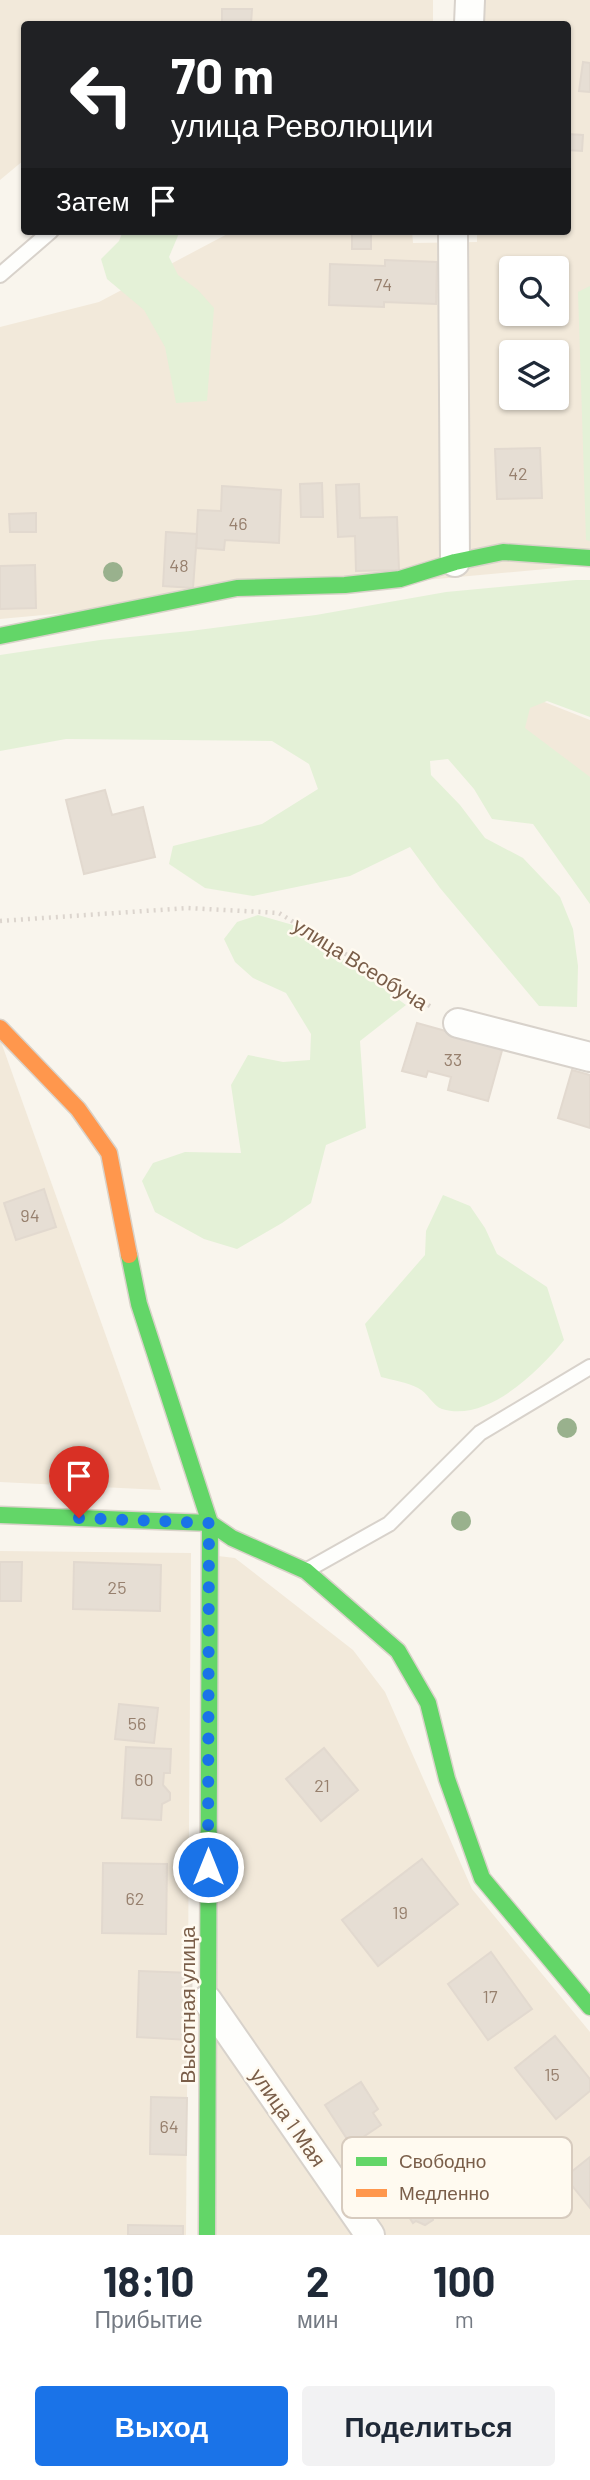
<!DOCTYPE html>
<html lang="ru">
<meta charset="utf-8">
<style>
:root{--surface:#fff;--page:#f2f2f3;--text:#1f2937;--muted:#747a83;--accent:#1a73e8}
body{margin:0;font-family:Barlow,sans-serif;background:var(--page);color:var(--text);height:100vh;display:flex;flex-direction:column;font-size:26px;white-space:nowrap}
*{box-sizing:border-box;margin:0}
p{font-size:23px;color:var(--muted)}
.icon{flex:none;width:38px;height:38px;fill:none;stroke:currentColor;stroke-width:2;stroke-linecap:round;stroke-linejoin:round}
.map{position:relative;height:2235px;overflow:hidden}
.side{display:flex;flex-direction:column;background:var(--surface);flex:1}
.side>*{flex:none}
.banner{position:absolute;left:21px;top:21px;width:550px;height:214px;border-radius:7px;box-shadow:0 2px 5px #0004;background:#202124;color:#fff;overflow:hidden}
.fabs{position:absolute;left:499px;top:256px;display:grid;gap:14px}
.fabs a{display:grid;place-items:center;width:70px;height:70px;border-radius:7px;background:var(--surface);box-shadow:0 2px 5px #0004;font-size:35px}
.pin{position:absolute;display:grid;place-items:center;width:60px;height:60px;color:#fff;margin:-72px -30px;border-radius:50% 50% 50% 0;rotate:-45deg;box-shadow:0 0 7px #0007}
.pin .icon{rotate:45deg}
.me{position:absolute;width:77px;margin:-38px;rotate:0deg;stroke-linejoin:round;filter:drop-shadow(0 0 5px #0008)}
.turn{display:flex;align-items:center;gap:24px;height:147px;padding:0 35px;font-size:32px}
.turn .icon{width:91px;height:91px;stroke-width:2.5}
.turn b{display:block;font-size:49px;line-height:60px}
.then{display:flex;align-items:center;height:66px;padding:0 35px;background:#0003;gap:14px;font-size:26px}
.eta{display:flex;justify-content:space-evenly;align-items:center;height:119px;text-align:center}
.eta b{font-size:42px;font-weight:700;line-height:49px}
.primary-button{display:flex;gap:14px;margin-top:auto;padding:14px 35px}
.primary-button a{flex:1;height:80px;border-radius:7px;background:var(--accent);color:#fff;font-size:28px;font-weight:700;line-height:80px;text-align:center}
.primary-button a+a{background:var(--page);color:var(--text)}
.map>svg:first-child{display:block}
.residential{fill:#f2e9da;fill-rule:evenodd}
.green{fill:#e4f1d7}
.building{fill:#e6ded4;stroke:#e2d9cf;stroke-width:2}
.lines{fill:none;stroke-linecap:round;stroke-linejoin:round}
.lane-casing{stroke:#d8d2cb;stroke-width:18}
.street-casing{stroke:#d8d2cb;stroke-width:32}
.fast-casing{stroke:#d9d2c9;stroke-width:19}
.slow-casing{stroke:#d9d2c9;stroke-width:19}
.path{stroke:#dcd5ce;stroke-width:4.5;stroke-dasharray:2 5;stroke-linecap:butt}
.lane{stroke:#fefefc;stroke-width:14}
.street{stroke:#fefefc;stroke-width:28}
.fast{stroke:#63d668;stroke-width:16}
.slow{stroke:#ff974d;stroke-width:16}
.tree{fill:#99b18d}
.route{stroke:#1a73e8;stroke-width:12;stroke-dasharray:0 21.6}
.labels{text-anchor:middle;dominant-baseline:central;stroke-width:5;stroke-linejoin:round;paint-order:stroke}
.number-label{font-size:18px;fill:#97806e}
.street-label{font-size:21px;fill:#7a5e49;stroke:#fffaf0}
.key{fill:#fffaf0;stroke:#d7cbbe;stroke-width:2}
.key-label{font-size:19px;fill:#7a5e49}
</style>
<div class="map">
<svg width="590" height="2235" viewBox="0 0 590 2235">
<rect width="100%" height="100%" fill="#f9f5ed"/>
<!-- residential -->
<g class="residential">
<polygon points="0,0 433,0 433,24 24,24 24,160 0,180"/>
<path d="M 476,0 L 590,0 L 590,565 L 0,619 L 0,327 L 99,302 L 233,231 L 412,231 L 413,243 L 477,242 L 477,231 L 567,231 L 567,24 L 476,24 ZM 511,268 L 556,268 L 556,313 L 511,313 ZM 511,352 L 556,352 L 556,397 L 511,397 Z"/>
<polygon points="519,692 590,720 590,806 496,743"/>
<polygon points="0,1039 161,1490 0,1482"/>
<polygon points="0,1551 191,1553 186,2235 0,2235"/>
<polygon points="218,1556 235,1558 353,1650 385,1692 472,1889 590,2032 590,2235 214,2235"/>
</g>
<!-- green -->
<g class="green">
<polygon points="123,231 180,231 169,257 178,275 198,290 214,308 207,401 176,403 165,347 144,310 107,279 101,259 119,241"/>
<polygon points="590,286 590,541 586,540 578,292"/>
<polygon points="576,580 590,580 590,717 547,701 530,708 525,728 590,777 590,904 533,824 492,819 474,789 448,759 430,761 431,775 460,805 485,838 523,858 560,897 573,929 578,966 577,1007 539,1006 440,888 410,847 350,876 253,896 205,888 169,864 173,846 262,824 318,789 309,764 272,741 66,739 0,751 0,655 100,640 190,631 316,615 446,592"/>
<polygon points="258,915 300,927 406,1005 360,1041 366,1128 326,1145 311,1203 282,1223 237,1249 204,1239 155,1212 142,1181 153,1163 185,1152 241,1153 231,1085 248,1055 283,1062 310,1060 311,1034 286,993 253,978 235,962 224,939 237,922"/>
<path d="M 443,1195 L 470,1206 L 485,1228 L 497,1254 L 547,1287 L 564,1340 C 539,1371 487,1423 442,1409 C 433,1406 427,1392 418,1388 C 407,1382 392,1380 381,1377 L 365,1324 L 425,1255 L 426,1231 Z"/>
</g>
<!-- building -->
<g class="building">
<polygon points="222,9 252,9 251,24 222,24"/>
<polygon points="583,62 590,63 590,92 579,91"/>
<polygon points="567,134 583,135 582,151 567,150"/>
<rect x="352" y="231" width="19" height="18"/>
<polygon points="385,260 437,262 436,304 384,302 384,307 329,305 330,264 385,266"/>
<polygon points="540,448 542,498 497,499 495,449"/>
<polygon points="322,483 323,517 301,517 300,484"/>
<polygon points="359,484 360,518 397,517 399,570 356,571 355,536 338,537 336,485"/>
<polygon points="222,486 281,490 279,543 225,540 224,550 196,548 198,510 221,511"/>
<polygon points="36,513 36,532 10,532 9,514"/>
<polygon points="166,532 197,534 193,588 163,586"/>
<polygon points="35,565 36,608 0,609 0,566"/>
<polygon points="105,790 112,815 143,807 155,857 84,874 66,800"/>
<polygon points="417,1023 503,1047 488,1101 448,1090 451,1077 428,1071 426,1077 402,1071"/>
<polygon points="572,1070 590,1075 590,1128 558,1118"/>
<polygon points="44,1189 56,1227 16,1240 4,1203"/>
<polygon points="0,1562 22,1562 21,1601 0,1601"/>
<polygon points="74,1562 161,1565 160,1611 73,1609"/>
<polygon points="119,1704 158,1708 154,1743 115,1739"/>
<polygon points="126,1747 171,1749 170,1773 164,1773 163,1785 170,1793 170,1800 162,1804 161,1820 122,1818"/>
<polygon points="324,1748 358,1790 321,1821 286,1779"/>
<polygon points="422,1859 458,1904 378,1966 342,1920"/>
<polygon points="103,1863 167,1864 166,1934 102,1933"/>
<polygon points="491,1952 532,2009 488,2040 448,1984"/>
<polygon points="139,1971 192,1973 189,2040 137,2037"/>
<polygon points="555,2036 590,2079 590,2091 556,2119 515,2068"/>
<polygon points="361,2082 378,2109 373,2113 381,2125 351,2145 325,2105"/>
<polygon points="151,2097 187,2098 186,2155 150,2154"/>
<polygon points="427,2152 435,2165 444,2165 449,2174 445,2181 455,2197 433,2210 433,2220 425,2225 416,2221 413,2223 403,2208 394,2209 389,2199 393,2192 384,2179"/>
<polygon points="590,2157 590,2208 565,2177"/>
<polygon points="128,2225 183,2226 183,2235 128,2235"/>
</g>
<g class="lines">
<!-- lane casing -->
<g class="lane-casing">
<g id="lane">
<polyline points="0,275 51,231"/>
<polyline points="309,1569 389,1524 480,1433 590,1367"/>
</g>
</g>
<!-- street casing -->
<g class="street-casing">
<g id="street">
<polyline points="469,24 470,0"/>
<polyline points="453,231 455,562"/>
<polyline points="458,1023 590,1057"/>
<polyline points="207,2000 370,2235"/>
</g>
</g>
<!-- fast casing -->
<g class="fast-casing">
<g id="fast">
<polyline points="0,636 237,588 345,585 400,579 455,562 503,552 590,558"/>
<polyline points="129,1255 139,1304 210,1523 207,2235"/>
<polyline points="0,1515 210,1523 232,1538 306,1571 398,1651 428,1703 447,1779 482,1878 590,2007"/>
</g>
</g>
<!-- slow casing -->
<g class="slow-casing">
<polyline id="slow" points="0,1028 78,1109 109,1153 129,1255"/>
</g>
<!-- path -->
<polyline class="path" points="0,921 188,908 279,913 433,1008"/>
<!-- lane -->
<use href="#lane" class="lane"/>
<!-- street -->
<use href="#street" class="street"/>
<!-- fast -->
<use href="#fast" class="fast"/>
<!-- slow -->
<use href="#slow" class="slow"/>
</g>
<!-- trees -->
<g class="tree">
<circle cx="113" cy="572" r="10"/>
<circle cx="567" cy="1428" r="10"/>
<circle cx="461" cy="1521" r="10"/>
</g>
<g class="lines">
<!-- route -->
<polyline class="route" points="79,1518 209,1523 208,1867"/>
</g>
<g class="labels">
<!-- number labels -->
<g class="number-label">
<text x="383" y="284">74</text>
<text x="518" y="473">42</text>
<text x="238" y="523">46</text>
<text x="179" y="565">48</text>
<text x="453" y="1059">33</text>
<text x="30" y="1215">94</text>
<text x="117" y="1587">25</text>
<text x="137" y="1723">56</text>
<text x="144" y="1779">60</text>
<text x="322" y="1785">21</text>
<text x="135" y="1898">62</text>
<text x="400" y="1912">19</text>
<text x="490" y="1996">17</text>
<text x="552" y="2074">15</text>
<text x="169" y="2126">64</text>
</g>
<!-- street labels -->
<g class="street-label">
<text transform="translate(361 963) rotate(32)">улица Всеобуча</text>
<text transform="translate(186 2005) rotate(-90)">Высотная улица</text>
<text transform="translate(289 2117) rotate(55)">улица 1 Мая</text>
</g>
</g>
<!-- legend -->
<rect x="342" y="2137" width="230" height="81" rx="10" class="key"/>
<rect x="356" y="2157" width="31" height="9" fill="#63d668"/>
<rect x="356" y="2189" width="31" height="8" fill="#ff974d"/>
<g class="key-label">
<text x="399" y="2168">Свободно</text>
<text x="399" y="2200">Медленно</text>
</g>
</svg>
<div class="fabs">
<a><svg class="icon" aria-label="search" viewBox="0 0 24 24"><circle cx="10" cy="10" r="6"/><path d="M15 15l6 6"/></svg></a>
<a><svg class="icon" aria-label="layers" viewBox="0 0 24 24"><path d="M12 4l9 5-9 5-9-5zM3 14l9 5 9-5"/></svg></a>
</div>
<div class="pin" style="left:79px;top:1518px;background:#d93025"><svg class="icon" aria-label="arrive" viewBox="0 0 24 24"><path d="M6 21V4h12l-3 4 3 4H6"/></svg></div>
<svg class="me" style="left:208px;top:1867px" viewBox="-20 -20 40 40"><circle r="17" fill="#1a73e8" stroke="#fff" stroke-width="3"/><path d="M0-11L8 9 0 5-8 9z" fill="#fff"/></svg>
<div class="banner">
<div class="turn"><svg class="icon" aria-label="left" viewBox="0 0 24 24"><path d="M17 20v-9H6M10 6l-5 5 5 5"/></svg><div><b>70 m</b>улица Революции</div></div>
<div class="then">Затем<svg class="icon" aria-label="arrive" viewBox="0 0 24 24"><path d="M6 21V4h12l-3 4 3 4H6"/></svg></div>
</div>
</div>
<section class="side">
<div class="eta">
<div><b>18:10</b><p>Прибытие</p></div>
<div><b>2</b><p>мин</p></div>
<div><b>100</b><p>m</p></div>
</div>
<div class="primary-button"><a>Выход</a><a>Поделиться</a></div>
</section>
